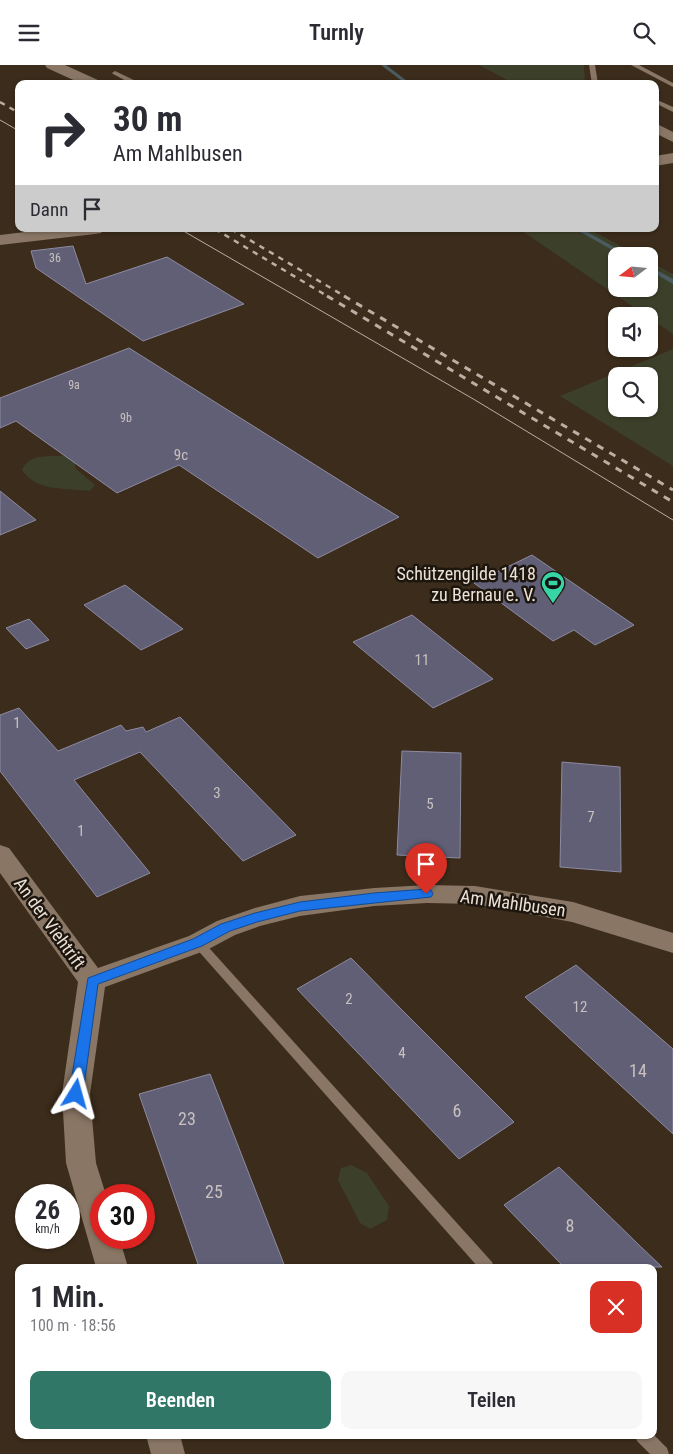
<!DOCTYPE html>
<html lang="de">
<meta charset="utf-8">
<style>
:root{--surface:#fff;--page:#f7f7f7;--text:#2b2b33;--muted:#7c7c81;--accent:#307767}
body{margin:0;font-family:"Roboto Condensed",sans-serif;background:var(--page);color:var(--text);height:100vh;display:flex;flex-direction:column;font-size:19px;white-space:nowrap}
*{box-sizing:border-box;margin:0}
p{font-size:16px;color:var(--muted)}
.icon{flex:none;width:28px;height:28px;fill:none;stroke:currentColor;stroke-width:2;stroke-linecap:round;stroke-linejoin:round}
.map{position:relative;flex:1;overflow:hidden}
.details{position:absolute;left:15px;top:1199px;width:642px;height:175px;display:flex;flex-direction:column;background:var(--surface);border-radius:10px;box-shadow:0 1px 4px #0004}
.details>*{flex:none}
.guide{position:absolute;left:15px;top:15px;width:644px;height:152px;border-radius:10px;box-shadow:0 1px 4px #0004;background:#fff;color:var(--text);overflow:hidden}
.needle{width:32px;rotate:254deg}
.fabs{position:absolute;left:608px;top:182px;display:grid;gap:10px}
.fabs a{display:grid;place-items:center;width:50px;height:50px;border-radius:10px;background:var(--surface);box-shadow:0 1px 4px #0004;font-size:25px}
.speed{position:absolute;left:15px;top:1119px;display:flex;gap:10px;font-size:25px;font-weight:700;text-align:center}
.speed>*{display:grid;place-content:center;width:65px;height:65px;border-radius:50%;background:var(--surface);box-shadow:0 1px 4px #0004;line-height:1}
.speed small{font-size:12px;font-weight:400}
.speed .limit{border:8px solid #d22;background:#fff;color:#111}
.pin{position:absolute;display:grid;place-items:center;width:42px;height:42px;color:#fff;margin:-51px -21px;border-radius:50% 50% 50% 0;rotate:-45deg;box-shadow:0 0 5px #0007}
.pin .icon{rotate:45deg}
.me{position:absolute;width:55px;margin:-28px;rotate:8deg;stroke-linejoin:round;filter:drop-shadow(0 0 4px #0008)}
.turn{display:flex;align-items:center;gap:18px;height:105px;padding:0 15px;font-size:22px}
.turn .icon{width:65px;height:65px;stroke-width:2.5}
.turn b{display:block;font-size:35px;line-height:42px}
.then{display:flex;align-items:center;height:48px;padding:0 15px;background:#0003;gap:10px;font-size:19px}
.round{display:grid;place-items:center;flex:none;width:52px;height:52px;border-radius:10px;background:var(--page)}
.head{display:flex;align-items:center;justify-content:space-between;height:85px;padding:0 15px}
h1{font-size:30px;font-weight:600;line-height:38px}
.button{display:flex;gap:10px;margin-top:auto;padding:10px 15px}
.button a{flex:1;height:58px;border-radius:10px;background:var(--accent);color:#fff;font-size:20px;font-weight:600;line-height:58px;text-align:center}
.button a+a{background:var(--page);color:var(--text)}
header{display:flex;justify-content:space-between;align-items:center;height:65px;padding:0 15px;background:var(--surface);font-size:22px;font-weight:600}
.map>svg:first-child{display:block}
.green{fill:#3c3f29;fill-rule:evenodd}
.lines{fill:none;stroke-linecap:round;stroke-linejoin:round}
.stream{fill:#4a5c60;fill-rule:evenodd}
.building{fill:#615f76;stroke:#8d8ba3}
.service{fill:#897664;fill-rule:evenodd}
.minor{fill:#897664;fill-rule:evenodd}
.tertiary{fill:#897664;fill-rule:evenodd}
.secondary{fill:#897664;fill-rule:evenodd}
.tram{stroke:#baafa2;stroke-width:1}
.rail-far1{stroke:#baafa2;stroke-width:2.5;stroke-dasharray:5.5 5.5;stroke-linecap:butt}
.rail{stroke:#baafa2;stroke-width:3;stroke-dasharray:7 7;stroke-linecap:butt}
.route{fill:#1a73e8;stroke:#114b97}
.labels{text-anchor:middle;dominant-baseline:central;stroke-width:5;stroke-linejoin:round;paint-order:stroke}
.far-number-label{font-size:12px;fill:#c8c0be}
.number-label{font-size:15px;fill:#c8c0be}
.poi-label{font-size:18px;fill:#ebe1d6;stroke:#1d160f;text-anchor:end}
.street-label{font-size:18px;fill:#ebe1d6;stroke:#1d160f}
.near-number-label{font-size:18px;fill:#c8c0be}
</style>
<header><svg class="icon" aria-label="menu" viewBox="0 0 24 24"><path d="M4 6h16M4 12h16M4 18h16"/></svg>Turnly<svg class="icon" aria-label="search" viewBox="0 0 24 24"><circle cx="10" cy="10" r="6"/><path d="M15 15l6 6"/></svg></header>
<div class="map">
<svg width="673" height="1389" viewBox="0 0 673 1389">
<rect width="100%" height="100%" fill="#3b2c1b"/>
<!-- green -->
<g class="green">
<polygon points="479,0 584,0 585,19 514,19"/>
<polygon points="519,164 589,164 640,191 616,191 616,224 649,224 649,196 673,209 673,269"/>
<path d="M 673,284 L 673,401 L 560,331 ZM 649,311 L 649,344 L 616,344 L 616,311 Z"/>
<path d="M 70,390 L 76,396 L 75,403 L 95,420 L 90,426 C 67,423 36,427 22,405 C 30,386 53,393 70,390 Z"/>
<polygon points="351,1100 367,1108 389,1141 387,1155 370,1164 360,1158 338,1115 341,1103"/>
</g>
<g class="lines">
<!-- stream -->
<g class="stream">
<polygon points="381,0 386,0 411,19 406,19"/>
<polygon points="575,164 582,164 630,191 623,191"/>
<polygon points="649,201 673,214 673,219 649,205"/>
</g>
</g>
<!-- building -->
<g class="building">
<polygon points="73,181 86,219 167,192 244,239 143,276 36,203 31,186"/>
<polygon points="129,283 363,430 399,452 318,493 179,400 117,428 16,356 0,363 0,333"/>
<polygon points="0,426 36,455 0,470"/>
<polygon points="532,490 634,560 595,580 574,565 553,576 474,518"/>
<polygon points="125,520 183,564 141,585 84,540"/>
<polygon points="412,550 493,614 433,643 353,577"/>
<polygon points="29,554 49,575 26,584 6,563"/>
<polygon points="19,643 58,686 121,660 126,666 143,662 146,667 180,652 296,770 243,796 140,687 74,715 150,808 97,832 0,706 0,650"/>
<polygon points="402,686 461,688 460,793 397,790"/>
<polygon points="562,697 620,702 621,807 560,802"/>
<polygon points="351,893 402,945 514,1057 459,1094 297,924"/>
<polygon points="576,900 673,984 673,1069 525,932"/>
<polygon points="210,1009 237,1078 285,1202 199,1202 139,1029"/>
<polygon points="559,1102 638,1179 662,1202 564,1202 504,1140"/>
</g>
<g class="lines">
<!-- service -->
<g class="service">
<polygon points="589,0 595,0 598,19 592,19"/>
<polygon points="631,0 639,0 673,18 673,22"/>
<polygon points="115,6 140,18 141,19 132,19 113,9 112,8"/>
<polygon points="655,34 673,42 673,47 655,38"/>
<polygon points="198,873 202,875 492,1197 494,1202 478,1202 194,881 192,878 194,875"/>
<polygon points="635,1370 654,1370 667,1383 669,1389 650,1389 637,1376"/>
</g>
<!-- minor -->
<g class="minor">
<polygon points="655,58 673,67 673,77 655,68"/>
<polygon points="0,780 9,783 98,903 189,871 217,856 255,843 300,831 374,823 427,820 475,821 573,837 673,868 673,888 572,857 475,839 427,838 374,841 300,851 260,861 235,870 207,885 105,922 90,1029 96,1098 106,1130 101,1130 101,1172 119,1172 128,1202 96,1202 66,1098 62,1029 78,917 0,808"/>
<polygon points="146,1370 180,1370 185,1389 151,1389"/>
</g>
<!-- tertiary -->
<polygon class="tertiary" points="45,0 65,0 100,16 102,19 82,19 47,3"/>
<!-- secondary -->
<g class="secondary">
<polygon points="673,88 673,98 655,101 655,91"/>
<polygon points="50,164 104,164 101,168 95,169 0,180 0,170"/>
</g>
<!-- tram -->
<g class="tram">
<polyline points="0,55 19,66"/>
<polyline points="180,164 475,335 673,455"/>
</g>
<!-- rail-far1 -->
<g class="rail-far1">
<polyline points="0,37 19,48"/>
<polyline points="215,164 329,232"/>
<polyline points="231,164 346,232"/>
</g>
<!-- rail -->
<g class="rail">
<polyline points="327,231 673,437"/>
<polyline points="344,231 673,425"/>
</g>
</g>
<!-- route -->
<polygon class="route" points="426,824 431,825 433,829 431,832 300,846 257,857 230,866 202,881 98,919 83,1029 81,1033 76,1034 71,1033 69,1029 88,913 193,874 221,859 255,848 300,837 374,828"/>
<!-- icons -->
<defs>
<g id="stadium-pin" transform="scale(1.25)"><path d="M0 17L-7.5 6A9.5 9.5 0 1 1 7.5 6Z" fill="#37d4a6" stroke="#1d160f"/><path d="M0-5a6.5 5 0 1 0 0 10a6.5 5 0 1 0 0-10ZM-3.5-1.8h7v3.6h-7Z" fill="#111"/></g>
</defs>
<g fill-rule="evenodd">
<use href="#stadium-pin" x="553" y="518"/>
</g>
<g class="labels">
<!-- far-number labels -->
<g class="far-number-label">
<text x="55" y="193">36</text>
<text x="74" y="320">9a</text>
<text x="126" y="353">9b</text>
</g>
<!-- number labels -->
<g class="number-label">
<text x="181" y="390">9c</text>
<text x="422" y="595">11</text>
<text x="17" y="658">1</text>
<text x="217" y="728">3</text>
<text x="430" y="739">5</text>
<text x="591" y="752">7</text>
<text x="81" y="766">1</text>
<text x="349" y="934">2</text>
<text x="580" y="942">12</text>
<text x="402" y="988">4</text>
</g>
<!-- poi labels -->
<g class="poi-label">
<text x="536" y="508">Schützengilde 1418<tspan x="536" dy="21">zu Bernau e. V.</tspan></text>
</g>
<!-- street labels -->
<g class="street-label">
<text transform="translate(513 838) rotate(8)">Am Mahlbusen</text>
<text transform="translate(50 858) rotate(54)">An der Viehtrift</text>
</g>
<!-- near-number labels -->
<g class="near-number-label">
<text x="638" y="1005">14</text>
<text x="457" y="1045">6</text>
<text x="187" y="1053">23</text>
<text x="214" y="1126">25</text>
<text x="570" y="1160">8</text>
</g>
</g>
</svg>
<div class="fabs">
<a><svg class="needle" viewBox="-14 -14 28 28"><path d="M0-13l5 13h-10z" fill="#e53935"/><path d="M0 13l5-13h-10z" fill="#7c7c81"/></svg></a>
<a><svg class="icon" aria-label="sound" viewBox="0 0 24 24"><path d="M4 9h4l5-4v14l-5-4H4zM17 9q2 3 0 6"/></svg></a>
<a><svg class="icon" aria-label="search" viewBox="0 0 24 24"><circle cx="10" cy="10" r="6"/><path d="M15 15l6 6"/></svg></a>
</div>
<div class="speed"><div>26<small>km/h</small></div><div class="limit">30</div></div>
<div class="pin" style="left:426px;top:829px;background:#d93025"><svg class="icon" aria-label="arrive" viewBox="0 0 24 24"><path d="M6 21V4h12l-3 4 3 4H6"/></svg></div>
<svg class="me" style="left:76px;top:1029px" viewBox="-20 -20 40 40"><path d="M0-17L14 15 0 8-14 15z" fill="#1a73e8" stroke="#fff" stroke-width="4"/></svg>
<div class="guide">
<div class="turn"><svg class="icon" aria-label="right" viewBox="0 0 24 24"><path d="M7 20v-9h11M14 6l5 5-5 5"/></svg><div><b>30 m</b>Am Mahlbusen</div></div>
<div class="then">Dann<svg class="icon" aria-label="arrive" viewBox="0 0 24 24"><path d="M6 21V4h12l-3 4 3 4H6"/></svg></div>
</div>
<section class="details">
<div class="head"><div><h1>1 Min.</h1><p>100 m · 18:56</p></div><a class="round" style="background:#d93025;color:#fff"><svg class="icon" aria-label="close" viewBox="0 0 24 24"><path d="M6 6l12 12M18 6L6 18"/></svg></a></div>
<div class="button"><a>Beenden</a><a>Teilen</a></div>
</section>
</div>
